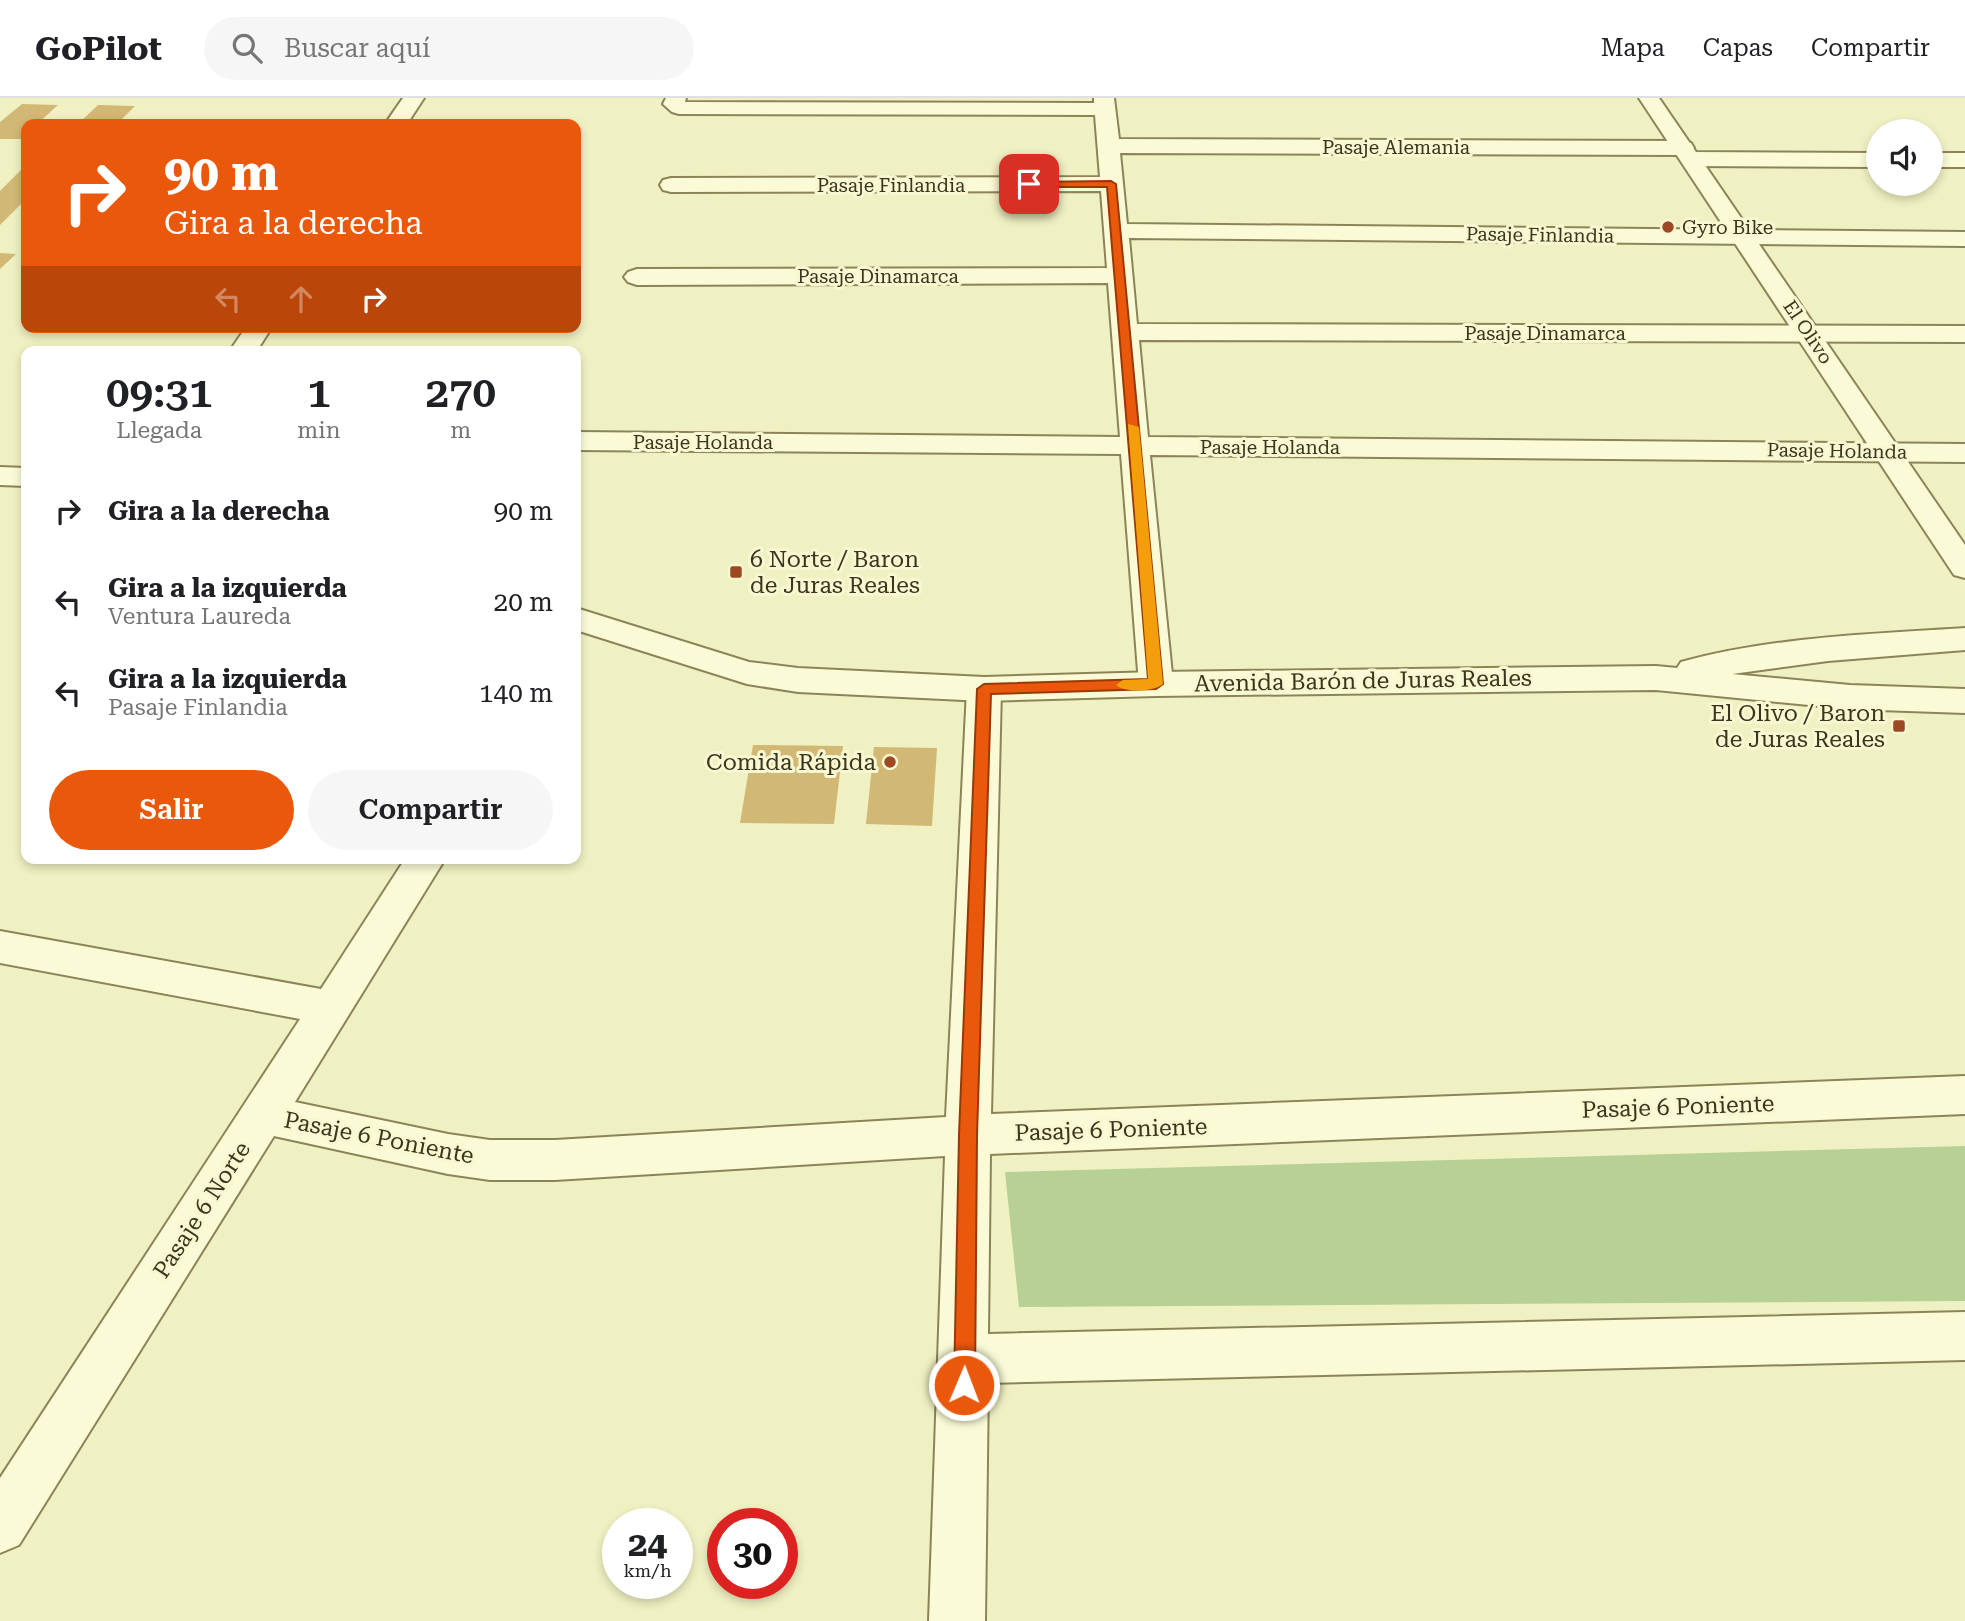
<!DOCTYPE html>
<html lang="es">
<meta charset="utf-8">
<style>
:root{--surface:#fff;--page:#f6f6f6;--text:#202124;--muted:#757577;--line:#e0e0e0;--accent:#ea580c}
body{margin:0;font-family:"Roboto Serif",serif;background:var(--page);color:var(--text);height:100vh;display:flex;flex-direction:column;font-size:26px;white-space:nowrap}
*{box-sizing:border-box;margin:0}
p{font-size:23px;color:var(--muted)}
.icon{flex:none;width:38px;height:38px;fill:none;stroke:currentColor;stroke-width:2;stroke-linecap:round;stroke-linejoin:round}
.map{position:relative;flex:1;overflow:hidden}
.side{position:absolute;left:21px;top:248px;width:560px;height:518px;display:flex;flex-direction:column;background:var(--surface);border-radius:14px;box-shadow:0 4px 10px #0003}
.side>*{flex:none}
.top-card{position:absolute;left:21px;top:21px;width:560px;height:214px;border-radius:14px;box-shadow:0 4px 10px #0003;background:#ea580c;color:#fff;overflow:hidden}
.buttons{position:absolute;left:1866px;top:21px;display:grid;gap:14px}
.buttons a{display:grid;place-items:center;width:77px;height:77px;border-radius:50%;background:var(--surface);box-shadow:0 4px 10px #0003;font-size:35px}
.speed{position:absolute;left:602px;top:1410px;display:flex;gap:14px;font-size:35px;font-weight:700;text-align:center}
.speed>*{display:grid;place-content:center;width:91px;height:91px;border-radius:50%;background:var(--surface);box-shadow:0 4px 10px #0003;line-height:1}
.speed small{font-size:18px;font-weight:400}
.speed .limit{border:10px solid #d22;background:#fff;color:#111}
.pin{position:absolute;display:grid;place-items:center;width:60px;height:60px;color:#fff;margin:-30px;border-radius:14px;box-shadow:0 4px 10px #0006}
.me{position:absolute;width:77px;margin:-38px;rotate:1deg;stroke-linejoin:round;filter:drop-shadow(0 0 5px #0008)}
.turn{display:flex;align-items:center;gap:24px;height:147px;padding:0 28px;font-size:32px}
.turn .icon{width:91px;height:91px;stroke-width:2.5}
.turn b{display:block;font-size:49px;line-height:60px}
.lanes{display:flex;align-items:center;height:66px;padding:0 28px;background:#0003;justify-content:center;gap:35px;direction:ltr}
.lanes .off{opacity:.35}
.eta{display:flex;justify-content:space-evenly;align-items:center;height:119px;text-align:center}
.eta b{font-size:42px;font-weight:600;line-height:49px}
.primary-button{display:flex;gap:14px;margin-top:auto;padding:14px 28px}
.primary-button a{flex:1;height:80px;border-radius:42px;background:var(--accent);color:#fff;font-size:28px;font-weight:600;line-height:80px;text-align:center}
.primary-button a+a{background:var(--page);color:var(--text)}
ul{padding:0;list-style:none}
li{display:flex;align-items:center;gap:21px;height:91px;padding:0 28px}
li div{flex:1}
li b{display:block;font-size:26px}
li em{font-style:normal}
header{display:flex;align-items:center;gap:42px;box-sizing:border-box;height:98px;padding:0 35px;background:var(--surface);border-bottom:2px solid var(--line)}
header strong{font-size:33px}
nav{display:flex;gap:38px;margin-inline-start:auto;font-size:24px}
.search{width:490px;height:63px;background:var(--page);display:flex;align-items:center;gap:18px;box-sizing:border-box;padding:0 24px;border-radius:38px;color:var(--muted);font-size:26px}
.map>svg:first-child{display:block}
.green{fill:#b6d095}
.building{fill:#d1b875}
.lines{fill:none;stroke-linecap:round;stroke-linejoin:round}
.minor-casing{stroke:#8c8458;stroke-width:4}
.tertiary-casing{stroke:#8c8458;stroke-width:4}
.minor{fill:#fafbd6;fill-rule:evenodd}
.tertiary{fill:#fafbd6;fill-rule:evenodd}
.route{fill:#ea580c;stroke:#983908;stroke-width:2}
.slow{fill:#f59e0b}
.poi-dot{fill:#9f4924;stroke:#f7f8d2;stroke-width:2.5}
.labels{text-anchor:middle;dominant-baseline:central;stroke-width:6;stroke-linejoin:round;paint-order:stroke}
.far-street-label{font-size:19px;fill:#3b351d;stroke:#f7f8d2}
.far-poi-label{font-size:19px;fill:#3b351d;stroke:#f7f8d2;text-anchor:start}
.poi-label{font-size:23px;fill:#3b351d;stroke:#f7f8d2;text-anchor:end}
.street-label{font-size:23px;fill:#3b351d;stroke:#f7f8d2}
</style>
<header>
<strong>GoPilot</strong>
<div class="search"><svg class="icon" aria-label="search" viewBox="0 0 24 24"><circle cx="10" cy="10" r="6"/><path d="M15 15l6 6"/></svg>Buscar aquí</div>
<nav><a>Mapa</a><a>Capas</a><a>Compartir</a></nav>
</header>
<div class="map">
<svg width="1965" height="1523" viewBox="0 0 1965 1523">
<rect width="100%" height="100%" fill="#f0f1c2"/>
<!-- green -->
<polygon class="green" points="1965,1048 1965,1203 1019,1209 1005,1074"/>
<!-- building -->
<g class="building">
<polygon points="22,6 58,7 37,26 26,26 26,41 0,41 0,24"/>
<polygon points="98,7 135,8 117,26 78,26"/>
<polygon points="26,67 26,101 0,127 0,93"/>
<polygon points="0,155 16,156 0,171"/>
<polygon points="753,647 843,648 834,726 740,725"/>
<polygon points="874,649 937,650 932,728 866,726"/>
</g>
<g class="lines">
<!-- minor casing -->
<g class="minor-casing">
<g id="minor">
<polygon points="403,0 424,0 407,26 385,26"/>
<polygon points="666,0 686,0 685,4 1094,5 1094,0 1114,0 1119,41 1683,43 1691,45 1694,50 1691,54 1878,55 1878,69 1691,68 1683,66 1680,61 1683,57 1120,55 1127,126 1965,134 1965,148 1129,140 1137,226 1965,228 1965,244 1139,242 1148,339 1965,346 1965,364 1150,357 1173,586 1168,594 1156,598 1144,594 1139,586 1121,356 576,352 576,334 1120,339 1108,185 637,187 628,184 624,179 628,174 637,171 1107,170 1101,93 671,94 663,92 660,87 663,82 671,80 1100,79 1095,17 679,16 672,14 663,6"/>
<rect x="1930" y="55" width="35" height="14"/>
<polygon points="246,229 272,229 256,254 229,254"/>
<polygon points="984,579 996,583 1001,591 991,1016 1965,978 1965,1016 990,1056 988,1236 1965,1214 1965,1262 988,1285 985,1523 929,1523 945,1058 555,1082 490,1082 448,1076 274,1038 19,1447 0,1455 0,1380 300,921 0,865 0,833 321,891 405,761 445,761 295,1004 448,1036 490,1042 555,1042 946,1019 967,591 972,583"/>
</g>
</g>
<!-- tertiary casing -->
<g class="tertiary-casing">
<g id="tertiary">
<polygon points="1639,0 1659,0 1965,447 1965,480 1954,477"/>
<polygon points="0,369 26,370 26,388 0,387"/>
<path d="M 576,510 L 749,564 L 798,570 L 984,579 L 1156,574 L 1656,568 L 1677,570 L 1681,564 C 1772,539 1871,536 1965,530 L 1965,552 L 1828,563 L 1732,576 L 1850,587 L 1965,591 L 1965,615 L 1850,611 L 1656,592 L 1156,598 L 984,603 L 798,594 L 747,586 L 576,532 Z"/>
</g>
</g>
<!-- minor -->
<use href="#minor" class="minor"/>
<!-- tertiary -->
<use href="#tertiary" class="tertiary"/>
</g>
<!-- route -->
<polygon class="route" points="1111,83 1116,86 1163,586 1156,591 991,596 977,1037 975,1287 972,1295 964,1298 957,1295 954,1287 959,1037 977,591 984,586 1148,581 1107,89 1029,89 1024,86 1029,84"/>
<!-- slow -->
<path class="slow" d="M 1128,326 L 1139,329 L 1163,586 C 1154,594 1125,595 1116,587 L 1123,582 L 1148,581 Z"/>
<!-- markers -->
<g class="poi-dot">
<circle cx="1668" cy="129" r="7"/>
<rect x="729" y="467" width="14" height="14" rx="3.5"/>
<rect x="1892" y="621" width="14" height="14" rx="3.5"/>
<circle cx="890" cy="664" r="7"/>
</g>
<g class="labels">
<!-- far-street labels -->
<g class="far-street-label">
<text x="1396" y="49">Pasaje Alemania</text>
<text x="891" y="87">Pasaje Finlandia</text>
<text transform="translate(1540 137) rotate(1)">Pasaje Finlandia</text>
<text x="878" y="178">Pasaje Dinamarca</text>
<text transform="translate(1808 234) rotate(56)">El Olivo</text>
<text x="1545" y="235">Pasaje Dinamarca</text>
<text x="703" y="344">Pasaje Holanda</text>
<text x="1270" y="349">Pasaje Holanda</text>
<text transform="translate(1837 353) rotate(1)">Pasaje Holanda</text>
</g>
<!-- far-poi labels -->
<g class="far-poi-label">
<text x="1682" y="129">Gyro Bike</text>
</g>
<!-- poi labels -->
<g class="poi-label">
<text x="750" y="461" text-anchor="start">6 Norte / Baron<tspan x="750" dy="26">de Juras Reales</tspan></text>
<text x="1885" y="615">El Olivo / Baron<tspan x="1885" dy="26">de Juras Reales</tspan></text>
<text x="876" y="664">Comida Rápida</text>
</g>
<!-- street labels -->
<g class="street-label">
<text transform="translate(1363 583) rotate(-1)">Avenida Barón de Juras Reales</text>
<text transform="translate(1678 1009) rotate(-2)">Pasaje 6 Poniente</text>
<text transform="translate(1111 1032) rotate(-2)">Pasaje 6 Poniente</text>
<text transform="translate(379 1040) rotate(11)">Pasaje 6 Poniente</text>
<text transform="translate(202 1112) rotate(-57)">Pasaje 6 Norte</text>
</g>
</g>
</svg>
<div class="buttons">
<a><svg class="icon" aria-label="sound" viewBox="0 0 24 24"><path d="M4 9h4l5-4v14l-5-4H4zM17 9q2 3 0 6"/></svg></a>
</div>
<div class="speed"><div>24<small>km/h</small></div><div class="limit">30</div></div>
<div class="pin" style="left:1029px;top:86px;background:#d93025"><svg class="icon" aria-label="arrive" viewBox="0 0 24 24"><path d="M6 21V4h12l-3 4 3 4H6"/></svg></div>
<svg class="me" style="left:964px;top:1287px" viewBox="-20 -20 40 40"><circle r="17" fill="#ea580c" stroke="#fff" stroke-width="3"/><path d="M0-11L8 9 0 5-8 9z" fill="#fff"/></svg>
<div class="top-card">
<div class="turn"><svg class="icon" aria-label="right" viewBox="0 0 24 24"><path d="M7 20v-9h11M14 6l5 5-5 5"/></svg><div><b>90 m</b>Gira a la derecha</div></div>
<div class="lanes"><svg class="icon off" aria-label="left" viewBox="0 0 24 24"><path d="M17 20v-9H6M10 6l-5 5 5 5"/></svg><svg class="icon off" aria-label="ahead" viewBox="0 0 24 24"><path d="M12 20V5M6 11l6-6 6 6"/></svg><svg class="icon" aria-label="right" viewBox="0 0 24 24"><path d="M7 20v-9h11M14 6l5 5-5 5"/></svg></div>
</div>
<section class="side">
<div class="eta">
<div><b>09:31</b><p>Llegada</p></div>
<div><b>1</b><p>min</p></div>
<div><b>270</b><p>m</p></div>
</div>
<ul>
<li><svg class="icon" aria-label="right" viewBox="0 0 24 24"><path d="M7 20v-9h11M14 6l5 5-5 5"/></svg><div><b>Gira a la derecha</b></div><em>90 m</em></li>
<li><svg class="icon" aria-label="left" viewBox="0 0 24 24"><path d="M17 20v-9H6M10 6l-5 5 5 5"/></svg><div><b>Gira a la izquierda</b><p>Ventura Laureda</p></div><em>20 m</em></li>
<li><svg class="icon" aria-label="left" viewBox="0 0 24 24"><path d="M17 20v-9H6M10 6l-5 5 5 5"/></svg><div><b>Gira a la izquierda</b><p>Pasaje Finlandia</p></div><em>140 m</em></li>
</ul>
<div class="primary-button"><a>Salir</a><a>Compartir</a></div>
</section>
</div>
